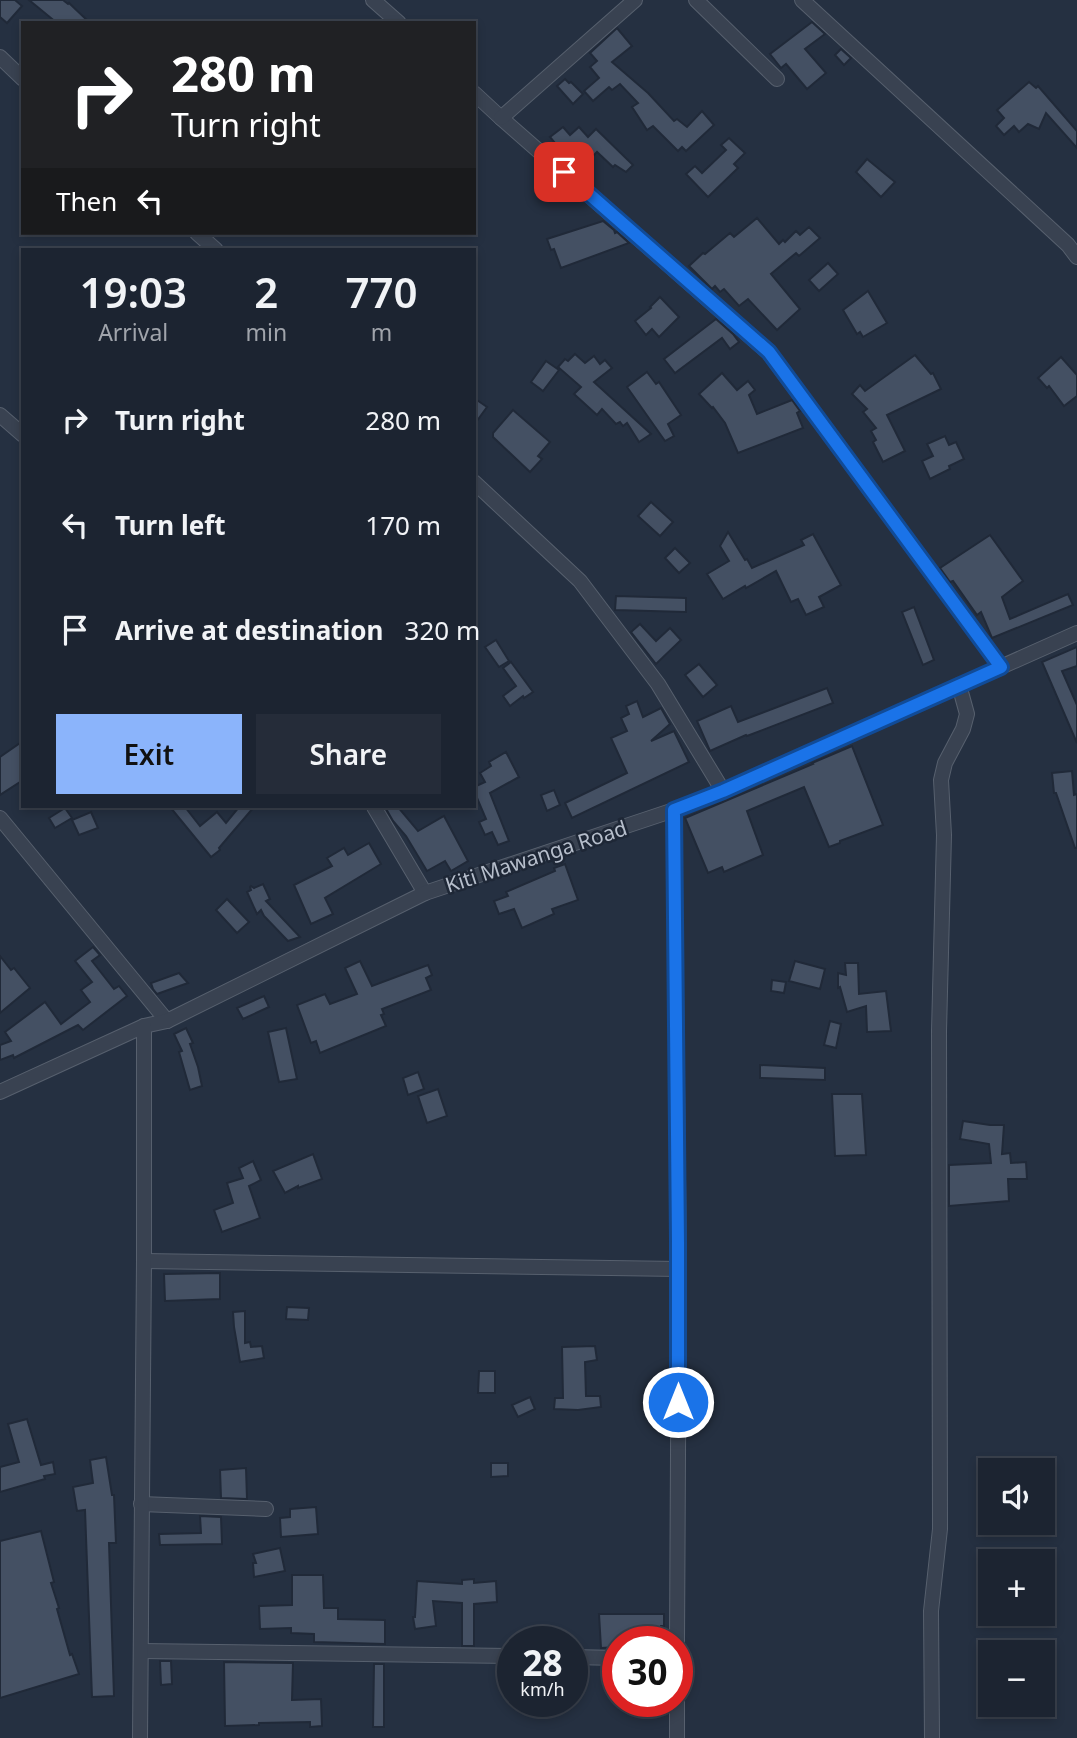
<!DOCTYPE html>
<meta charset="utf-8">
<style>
:root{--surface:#1c2431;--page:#252c39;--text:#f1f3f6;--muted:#a0a4ab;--line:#3a414d;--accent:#8bb4fb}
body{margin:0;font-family:"Noto Sans",sans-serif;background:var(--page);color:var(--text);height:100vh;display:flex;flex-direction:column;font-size:26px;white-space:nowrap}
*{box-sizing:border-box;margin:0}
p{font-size:23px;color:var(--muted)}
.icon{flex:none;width:38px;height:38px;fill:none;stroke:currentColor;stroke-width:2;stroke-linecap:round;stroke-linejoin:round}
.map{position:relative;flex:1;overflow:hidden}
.details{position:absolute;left:21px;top:248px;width:455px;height:560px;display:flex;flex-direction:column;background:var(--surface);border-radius:0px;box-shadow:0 4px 10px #0003,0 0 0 2px var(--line)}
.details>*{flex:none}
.hud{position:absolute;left:21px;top:21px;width:455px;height:214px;border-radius:0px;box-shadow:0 4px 10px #0003,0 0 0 2px var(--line);background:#202124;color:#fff;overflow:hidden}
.controls{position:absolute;left:978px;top:1458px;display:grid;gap:14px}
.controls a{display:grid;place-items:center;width:77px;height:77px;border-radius:0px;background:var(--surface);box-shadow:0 4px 10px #0003,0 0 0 2px var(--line);font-size:35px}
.speed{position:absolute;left:497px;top:1626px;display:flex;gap:14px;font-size:35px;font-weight:700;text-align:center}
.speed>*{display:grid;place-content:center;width:91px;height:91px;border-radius:50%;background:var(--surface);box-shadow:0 4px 10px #0003,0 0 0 2px var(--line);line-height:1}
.speed small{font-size:18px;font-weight:400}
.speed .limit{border:10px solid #d22;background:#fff;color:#111}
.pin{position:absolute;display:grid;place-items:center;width:60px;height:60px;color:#fff;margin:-30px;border-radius:14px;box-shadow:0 4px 10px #0006}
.me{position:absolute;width:77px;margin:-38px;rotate:0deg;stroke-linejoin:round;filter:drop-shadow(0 0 5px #0008)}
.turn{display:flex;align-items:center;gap:24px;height:147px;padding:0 35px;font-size:32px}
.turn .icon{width:91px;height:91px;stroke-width:2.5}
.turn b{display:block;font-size:49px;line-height:60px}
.then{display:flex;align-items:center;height:66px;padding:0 35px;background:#0003;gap:14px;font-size:26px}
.eta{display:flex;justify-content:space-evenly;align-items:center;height:119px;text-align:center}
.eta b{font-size:42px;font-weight:600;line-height:49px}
.button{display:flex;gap:14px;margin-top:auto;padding:14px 35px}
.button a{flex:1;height:80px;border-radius:0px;background:var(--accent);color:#111;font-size:28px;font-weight:600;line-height:80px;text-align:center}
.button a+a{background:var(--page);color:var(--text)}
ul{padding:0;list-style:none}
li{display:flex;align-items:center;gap:21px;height:105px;padding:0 35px}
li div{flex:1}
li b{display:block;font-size:26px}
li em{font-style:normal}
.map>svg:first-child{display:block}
.building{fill:#445063;stroke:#202938;stroke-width:2}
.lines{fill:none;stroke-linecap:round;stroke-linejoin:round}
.minor-casing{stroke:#57606e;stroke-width:16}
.minor{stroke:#394251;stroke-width:14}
.route-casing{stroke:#114b97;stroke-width:18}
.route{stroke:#1a73e8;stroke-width:12}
.labels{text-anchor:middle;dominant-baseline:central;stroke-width:5;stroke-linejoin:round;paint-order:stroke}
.street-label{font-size:21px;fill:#b6becb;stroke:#1e2736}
</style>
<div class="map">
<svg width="1077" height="1738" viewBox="0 0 1077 1738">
<rect width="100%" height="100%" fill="#253041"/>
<!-- building -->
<g class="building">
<polygon points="0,0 15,0 22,6 7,23 0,17"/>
<polygon points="29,0 63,0 68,4 69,3 90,23 57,23"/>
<polygon points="812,22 825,34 805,49 826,73 807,89 786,64 781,68 770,54"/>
<polygon points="617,28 632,46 612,62 648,93 674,121 677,119 687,127 702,111 714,125 686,151 682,147 678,151 653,126 647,130 632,107 638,103 620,84 612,90 609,87 593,101 584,91 599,78 590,67 597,61 590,53"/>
<polygon points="841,49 851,58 844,65 835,55"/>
<polygon points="565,79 569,83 571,82 583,94 573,104 557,86"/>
<polygon points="1029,82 1036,88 1038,86 1077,131 1077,148 1046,113 1039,129 1028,124 1019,132 1014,126 1004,135 996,126 1004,118 997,110"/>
<polygon points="563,127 570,135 579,127 588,137 596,129 633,165 626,172 615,165 613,167 597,152 592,157 590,155 575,170 565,160 567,158 550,137"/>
<polygon points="729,138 745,153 734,164 738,168 708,197 686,174 695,166 702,173 726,150 721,145"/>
<polygon points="867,159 895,182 881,197 856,172"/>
<polygon points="757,218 779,244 783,240 785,242 796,231 800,235 809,227 820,238 799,256 796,253 771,274 800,309 777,330 748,299 739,306 724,289 720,292 715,286 712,289 689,266 703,253 705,254 730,233 734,237"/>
<polygon points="603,221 614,230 615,233 617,232 629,243 561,268 554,249 551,250 547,239"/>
<polygon points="828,263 838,274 819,291 809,280"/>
<polygon points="868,291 887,323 863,337 860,332 857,334 843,310"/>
<polygon points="660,297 679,317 659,337 652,329 646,335 635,321 651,308 650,307"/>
<polygon points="716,319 733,334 739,342 730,349 722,338 675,373 664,359"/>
<polygon points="575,354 585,363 594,356 600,364 605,360 612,368 594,382 651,434 639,442 627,423 623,426 620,422 616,424 602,409 597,415 574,394 581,387 558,367 565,359 568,361"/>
<polygon points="915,355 931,374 933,373 941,389 887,415 905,451 883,462 873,442 876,440 871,431 876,428 863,412 867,409 852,394 860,385 865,391"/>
<polygon points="1061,357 1077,375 1077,396 1064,406 1049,386 1047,388 1038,378"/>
<polygon points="546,361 559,370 543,391 531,382"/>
<polygon points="647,372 656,384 659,382 681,415 668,424 674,436 665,441 627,387"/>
<polygon points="722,373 737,390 748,381 755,390 749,395 757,414 792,400 800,411 797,413 803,428 738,453 725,423 713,407 712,408 699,394"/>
<polygon points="474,398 487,407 474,425"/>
<polygon points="513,410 550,442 538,456 542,459 530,472 493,437 493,433"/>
<polygon points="945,436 949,445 956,442 964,459 949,466 950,469 930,479 922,461 933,456 927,444"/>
<polygon points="651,502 673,522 660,536 638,516"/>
<polygon points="728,532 745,560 747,559 752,568 804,545 801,540 813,534 841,585 819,597 824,607 806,615 798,599 791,602 776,571 746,588 745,586 723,599 707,574 729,561 720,546"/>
<polygon points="990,535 1023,581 1002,597 1010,619 1068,594 1073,605 992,638 981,612 977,615 953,581 950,582 940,568"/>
<polygon points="675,548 690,563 679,573 665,558"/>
<polygon points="616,596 686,598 686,612 615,610"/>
<polygon points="914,607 934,660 923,665 902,612"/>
<polygon points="640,624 656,641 670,628 681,640 656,664 631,632"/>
<polygon points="496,640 509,661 499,667 485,647"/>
<polygon points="1077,647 1077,666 1062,671 1077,705 1077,743 1042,662"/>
<polygon points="511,662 533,692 524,698 523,696 510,706 503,696 516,686 503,668"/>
<polygon points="699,664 717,685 703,697 685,675"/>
<polygon points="827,688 833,703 747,736 746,735 710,751 697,721 731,706 738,722"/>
<polygon points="637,701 643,717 661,708 670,724 651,741 674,731 689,762 572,818 565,803 627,773 611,738 627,731 621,718 629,714 626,706"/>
<polygon points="23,741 23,780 0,795 0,757"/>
<polygon points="852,746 883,825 840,841 840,843 829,847 804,787 747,811 763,855 724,872 722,867 708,873 685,818 813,764 812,763"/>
<polygon points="506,752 519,777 490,793 509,841 498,845 492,832 485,835 479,822 486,819 474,791 474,787 485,782 480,773 491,766 489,762"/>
<polygon points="1072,771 1074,795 1077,794 1077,848 1075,848 1056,793 1054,793 1052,773"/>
<polygon points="554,790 560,805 547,811 541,795"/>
<polygon points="170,807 185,807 200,826 217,812 226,823 239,807 254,807 219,848 220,850 211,857"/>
<polygon points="385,807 398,807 418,831 444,816 468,861 451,871 445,861 427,871 406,836 393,821"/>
<polygon points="65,808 72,818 55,828 49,818"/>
<polygon points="91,812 98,828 79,835 72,820"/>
<polygon points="369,843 381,864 325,898 333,914 311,924 294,885 332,866 327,858 344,848 348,855"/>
<polygon points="565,864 578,900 552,909 554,914 522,928 514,909 499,914 494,901 508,896 506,892 555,871 554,868"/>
<polygon points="263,884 270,899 266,901 300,937 288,941 264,916 261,910 257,914 247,892 251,890 250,887 251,886 254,888"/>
<polygon points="227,899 249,922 237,933 216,910"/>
<polygon points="93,947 100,955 92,961 114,989 119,986 127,996 83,1030 78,1025 14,1058 13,1055 0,1060 0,1045 11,1041 5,1032 45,1002 61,1024 90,1002 81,990 92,982 75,961"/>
<polygon points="0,956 11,970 14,968 30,988 0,1013"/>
<polygon points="360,961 372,986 428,965 432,975 426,978 431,990 382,1009 384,1014 381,1015 386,1026 320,1053 316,1041 311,1043 297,1005 325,994 330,1004 357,994 345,968"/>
<polygon points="795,961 825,969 820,989 789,981"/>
<polygon points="845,963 858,963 859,994 886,991 891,1031 867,1032 866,1006 847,1012 840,987 838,988 838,973 846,975"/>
<polygon points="179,973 188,983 157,994 153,989 151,983"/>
<polygon points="772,980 786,982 784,993 771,991"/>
<polygon points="264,996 269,1007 243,1019 237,1008"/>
<polygon points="830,1021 841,1024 836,1048 824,1045"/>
<polygon points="186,1028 193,1043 190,1044 198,1067 202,1086 190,1090 179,1052 182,1051 174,1034"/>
<polygon points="286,1028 297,1079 279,1082 268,1032"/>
<polygon points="760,1065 825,1068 825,1080 760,1078"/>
<polygon points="418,1072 424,1089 408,1095 403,1078"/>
<polygon points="438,1089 447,1116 427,1123 418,1096"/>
<polygon points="832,1094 862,1094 866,1155 835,1156"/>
<polygon points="963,1121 990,1125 1004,1125 1002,1154 1010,1153 1011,1163 1026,1162 1027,1179 1008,1179 1009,1201 949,1206 949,1165 991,1163 989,1144 960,1139"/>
<polygon points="313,1154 322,1179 298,1188 298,1186 285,1193 273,1171"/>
<polygon points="253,1161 261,1180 249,1186 260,1218 222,1232 214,1210 233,1203 227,1183 243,1178 239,1168"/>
<polygon points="220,1273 220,1299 165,1301 164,1274"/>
<polygon points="287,1307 309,1308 308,1320 286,1319"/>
<polygon points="245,1311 245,1343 250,1342 251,1347 262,1346 264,1358 240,1362 234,1327 233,1312"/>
<polygon points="595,1346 597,1360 585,1362 586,1396 600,1396 601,1407 578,1410 554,1409 555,1398 563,1398 562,1347"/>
<polygon points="479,1371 495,1371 495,1393 478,1393"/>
<polygon points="530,1397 535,1409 518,1417 512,1405"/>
<polygon points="27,1419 41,1465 53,1462 55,1474 44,1476 45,1479 0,1492 0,1467 19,1462 8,1424"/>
<polygon points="106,1457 112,1495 114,1495 116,1543 109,1543 114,1696 92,1697 85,1510 77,1511 73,1487 93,1483 90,1460"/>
<polygon points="491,1463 508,1463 508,1476 491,1477"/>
<polygon points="246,1468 247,1499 221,1498 220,1470"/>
<polygon points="316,1507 318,1534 281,1537 280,1518 290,1517 290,1509"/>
<polygon points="200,1516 221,1517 222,1544 160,1545 159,1534 201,1533"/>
<polygon points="41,1531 54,1582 51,1583 59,1608 57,1609 70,1655 72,1654 79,1674 0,1698 0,1541"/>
<polygon points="280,1548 285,1571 254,1577 253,1563 256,1563 253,1554"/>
<polygon points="292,1575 323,1575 324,1608 338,1608 338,1619 385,1620 385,1644 314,1642 314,1634 291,1633 291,1628 260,1629 259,1606 292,1605"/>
<polygon points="474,1579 474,1583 496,1581 497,1602 474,1604 474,1646 462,1646 462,1603 433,1601 436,1626 415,1629 413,1617 415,1617 417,1581 462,1584 462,1580"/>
<polygon points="599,1614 664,1614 664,1626 661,1626 661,1642 618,1642 618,1647 601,1648"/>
<polygon points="160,1661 171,1661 172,1684 161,1685"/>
<polygon points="224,1662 293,1663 292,1700 321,1699 322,1726 310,1727 310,1722 259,1723 259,1725 225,1726"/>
<polygon points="374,1664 384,1664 384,1727 373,1727"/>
</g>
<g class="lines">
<!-- minor casing -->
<g class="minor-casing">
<g id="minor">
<polyline points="373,0 399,23"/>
<polyline points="696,0 777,79"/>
<polyline points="802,0 1068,245 1077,257"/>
<polyline points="0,57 23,79"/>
<polyline points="474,93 501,118 769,353 1001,667"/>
<polyline points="501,118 635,0"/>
<polyline points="197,233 216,250"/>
<polyline points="0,415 23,435"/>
<polyline points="474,482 580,581 658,684 723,791"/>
<polyline points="374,807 425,893"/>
<polyline points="674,810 679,1269 677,1642"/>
<polyline points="0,818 167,1021"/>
<polyline points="0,1092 144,1026 167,1021 425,893 674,810 723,791 1077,633"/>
<polyline points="144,1261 679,1269"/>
<polyline points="141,1504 266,1509"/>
<polyline points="141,1651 513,1656"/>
<polyline points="572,1657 618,1658"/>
<polyline points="140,1738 144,1261 144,1026"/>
<polyline points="677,1738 677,1701"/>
<polyline points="932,1738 931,1611 940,1529 939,1031 944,835 941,780 945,763 963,729 967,714 959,685"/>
</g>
</g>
<!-- minor -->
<use href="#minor" class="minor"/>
</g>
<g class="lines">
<!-- route casing -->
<g class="route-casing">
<polyline id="route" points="564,172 769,352 1001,667 723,791 674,810 678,1242 678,1402"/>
</g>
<!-- route -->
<use href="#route" class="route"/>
</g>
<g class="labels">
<!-- street labels -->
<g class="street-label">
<text transform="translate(536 856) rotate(-18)">Kiti Mawanga Road</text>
</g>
</g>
</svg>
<div class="controls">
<a><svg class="icon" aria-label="sound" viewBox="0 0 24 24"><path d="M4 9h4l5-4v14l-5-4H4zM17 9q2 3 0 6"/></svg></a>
<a>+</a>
<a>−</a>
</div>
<div class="speed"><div>28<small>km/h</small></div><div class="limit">30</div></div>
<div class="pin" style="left:564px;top:172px;background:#d93025"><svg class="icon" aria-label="arrive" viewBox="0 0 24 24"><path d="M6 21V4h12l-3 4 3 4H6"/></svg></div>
<svg class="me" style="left:678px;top:1402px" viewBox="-20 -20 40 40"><circle r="17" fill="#1a73e8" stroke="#fff" stroke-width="3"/><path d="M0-11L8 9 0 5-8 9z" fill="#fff"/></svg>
<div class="hud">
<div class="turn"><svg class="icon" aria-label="right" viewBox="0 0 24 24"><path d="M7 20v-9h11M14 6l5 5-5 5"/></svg><div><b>280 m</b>Turn right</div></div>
<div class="then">Then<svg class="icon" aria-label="left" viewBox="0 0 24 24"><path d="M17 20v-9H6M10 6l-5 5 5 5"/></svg></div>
</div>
<section class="details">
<div class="eta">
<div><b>19:03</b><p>Arrival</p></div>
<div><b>2</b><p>min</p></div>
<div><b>770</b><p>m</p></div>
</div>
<ul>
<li><svg class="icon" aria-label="right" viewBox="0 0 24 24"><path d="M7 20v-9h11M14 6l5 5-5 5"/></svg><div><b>Turn right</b></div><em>280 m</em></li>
<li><svg class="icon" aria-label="left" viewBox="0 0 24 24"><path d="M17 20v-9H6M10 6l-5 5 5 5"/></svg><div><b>Turn left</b></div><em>170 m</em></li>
<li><svg class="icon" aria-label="arrive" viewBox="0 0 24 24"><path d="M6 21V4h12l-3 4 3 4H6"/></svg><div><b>Arrive at destination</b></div><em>320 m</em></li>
</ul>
<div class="button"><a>Exit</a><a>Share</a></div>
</section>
</div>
